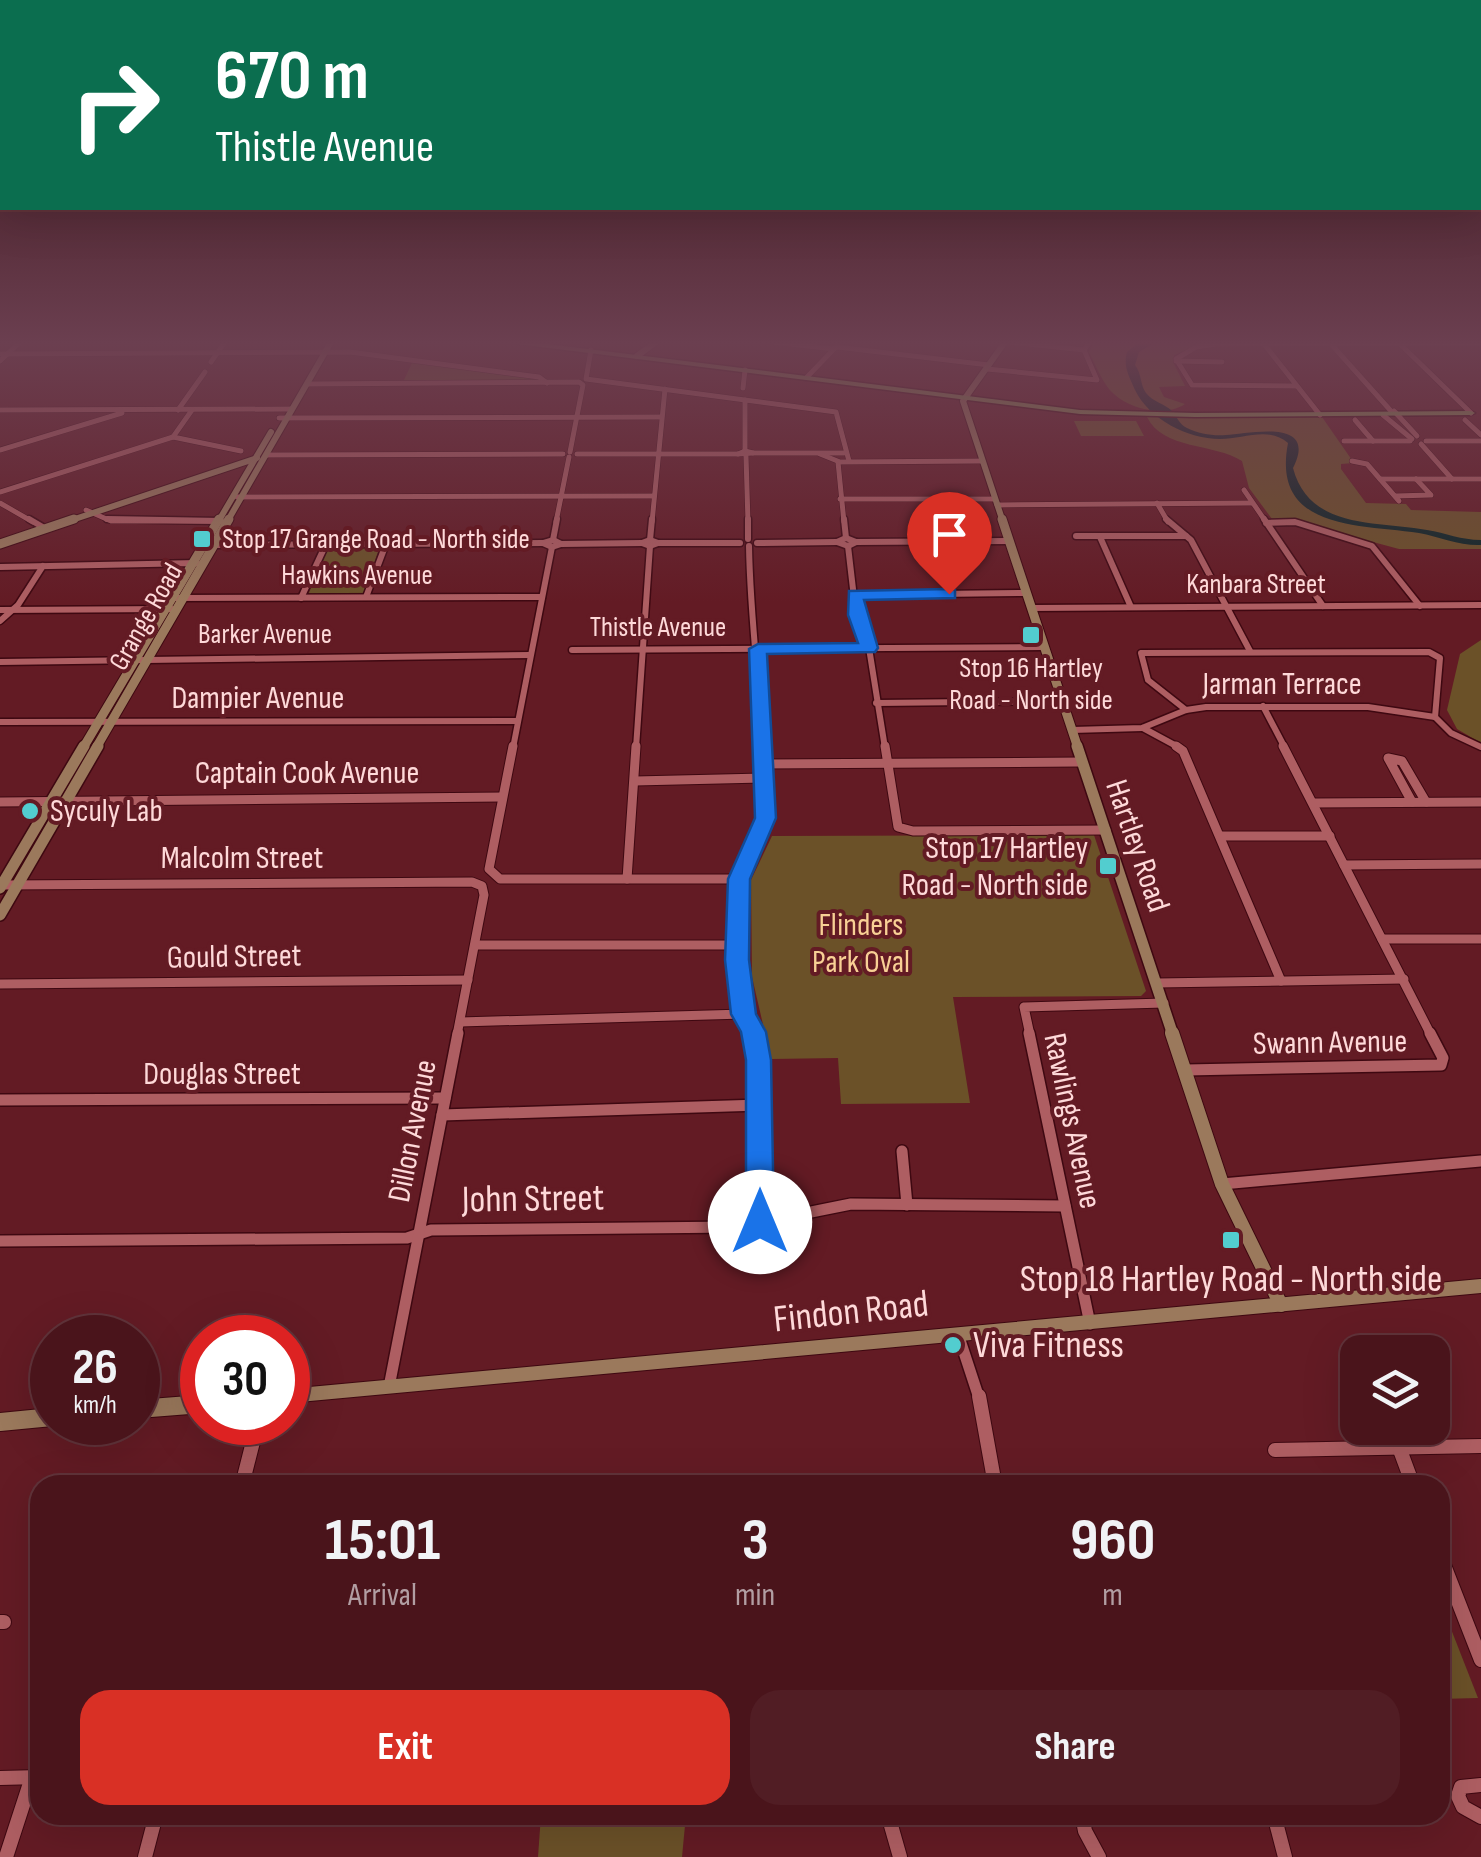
<!DOCTYPE html>
<style>
:root{--surface:#4a141b;--page:#511d24;--text:#f1f3f6;--muted:#b29ea3;--line:#61333a;--accent:#d93025}
body{margin:0;font-family:"Sofia Sans Condensed",sans-serif;background:var(--page);color:var(--text);height:100vh;display:flex;flex-direction:column;font-size:38px;white-space:nowrap}
*{box-sizing:border-box;margin:0}
p{font-size:32px;color:var(--muted)}
.icon{flex:none;width:55px;height:55px;fill:none;stroke:currentColor;stroke-width:2;stroke-linecap:round;stroke-linejoin:round}
.map{position:relative;flex:1;overflow:hidden}
.side{position:absolute;left:30px;top:1475px;width:1420px;height:350px;display:flex;flex-direction:column;background:var(--surface);border-radius:30px;box-shadow:0 10px 40px #0002,0 0 0 2px var(--line)}
.side>*{flex:none}
.guide{position:absolute;left:0px;top:0px;width:1482px;height:210px;box-shadow:0 10px 40px #0002,0 0 0 2px var(--line);background:#0b6e4f;color:#fff;overflow:hidden}
.controls{position:absolute;left:1340px;top:1335px;display:grid;gap:20px}
.controls a{display:grid;place-items:center;width:110px;height:110px;border-radius:20px;background:var(--surface);box-shadow:0 10px 40px #0002,0 0 0 2px var(--line);font-size:50px}
.speed{position:absolute;left:30px;top:1315px;display:flex;gap:20px;font-size:50px;font-weight:700;text-align:center}
.speed>*{display:grid;place-content:center;width:130px;height:130px;border-radius:50%;background:var(--surface);box-shadow:0 10px 40px #0002,0 0 0 2px var(--line);line-height:1}
.speed small{font-size:25px;font-weight:400}
.speed .limit{border:15px solid #d22;background:#fff;color:#111}
.pin{position:absolute;display:grid;place-items:center;width:85px;height:85px;color:#fff;margin:-102px -42px;border-radius:50% 50% 50% 0;rotate:-45deg;box-shadow:0 0 10px #0007}
.pin .icon{rotate:45deg}
.me{position:absolute;width:110px;margin:-55px;rotate:0deg;stroke-linejoin:round;filter:drop-shadow(0 0 8px #0008)}
.turn{display:flex;align-items:center;gap:35px;height:210px;padding:0 50px;font-size:45px}
.turn .icon{width:130px;height:130px;stroke-width:2.5}
.turn b{display:block;font-size:70px;line-height:85px}
.eta{display:flex;justify-content:space-evenly;align-items:center;height:170px;text-align:center}
.eta b{font-size:60px;font-weight:700;line-height:70px}
.primary-button{display:flex;gap:20px;margin-top:auto;padding:20px 50px}
.primary-button a{flex:1;height:115px;border-radius:30px;background:var(--accent);color:#fff;font-size:40px;font-weight:700;line-height:115px;text-align:center}
.primary-button a+a{background:var(--page);color:var(--text)}
.map>svg:first-child{display:block}
.green{fill:#6b5128}
.water{fill:#0c2727}
.lines{fill:none;stroke-linecap:round;stroke-linejoin:round}
.street-far4-casing{stroke:#3e0811;stroke-width:6}
.street-far3-casing{stroke:#3e0811;stroke-width:9}
.street-far2-casing{stroke:#3e0811;stroke-width:11}
.street-far1-casing{stroke:#3e0811;stroke-width:14}
.street-casing{stroke:#3e0811;stroke-width:16}
.secondary-far4-casing{stroke:#3e0811;stroke-width:8}
.secondary-far3-casing{stroke:#3e0811;stroke-width:11}
.secondary-far2-casing{stroke:#3e0811;stroke-width:14}
.secondary-far1-casing{stroke:#3e0811;stroke-width:16}
.secondary-casing{stroke:#3e0811;stroke-width:20}
.primary-casing{stroke:#3e0811;stroke-width:3}
.street-far4{stroke:#ae5e62;stroke-width:5}
.street-far3{stroke:#ae5e62;stroke-width:6}
.street-far2{stroke:#ae5e62;stroke-width:9}
.street-far1{stroke:#ae5e62;stroke-width:11}
.street{stroke:#ae5e62;stroke-width:14}
.secondary-far4{stroke:#9b795c;stroke-width:6}
.secondary-far3{stroke:#9b795c;stroke-width:9}
.secondary-far2{stroke:#9b795c;stroke-width:11}
.secondary-far1{stroke:#9b795c;stroke-width:14}
.secondary{stroke:#9b795c;stroke-width:18}
.primary{fill:#889455;fill-rule:evenodd}
.route{fill:#1a73e8;stroke:#114b97;stroke-width:2.5}
.poi-dot{fill:#52cdcf;stroke:#631b24;stroke-width:4}
.labels{text-anchor:middle;dominant-baseline:central;stroke-width:8;stroke-linejoin:round;paint-order:stroke}
.far-poi-label{font-size:28px;fill:#fed9d9;stroke:#631b24;text-anchor:start}
.far-street-label{font-size:28px;fill:#fed9d9;stroke:#631b24}
.street-label{font-size:32px;fill:#fed9d9;stroke:#631b24}
.poi-label{font-size:32px;fill:#fed9d9;stroke:#631b24;text-anchor:start}
.park-label{font-size:32px;fill:#f8d095;stroke:#631b24}
.near-street-label{font-size:38px;fill:#fed9d9;stroke:#631b24}
.near-poi-label{font-size:38px;fill:#fed9d9;stroke:#631b24}
</style>
<div class="map">
<svg width="1481" height="1857" viewBox="0 0 1481 1857">
<rect width="100%" height="100%" fill="#631b24"/>
<!-- green -->
<g class="green">
<path d="M 1094,342 L 1237,342 L 1198,345 L 1174,355 L 1174,364 L 1185,386 L 1159,387 L 1164,397 L 1185,404 C 1166,417 1131,410 1114,394 C 1103,385 1096,365 1089,352 Z"/>
<polygon points="418,362 541,378 540,382 404,380 412,363"/>
<path d="M 1147,417 L 1322,417 L 1354,463 L 1341,464 L 1341,469 L 1366,503 L 1406,504 L 1411,510 L 1481,512 L 1481,549 L 1399,549 L 1291,520 L 1272,519 L 1249,488 L 1242,461 C 1214,443 1163,450 1147,417 Z"/>
<polygon points="1074,421 1136,421 1144,436 1081,436"/>
<polygon points="380,546 363,595 308,595 328,547"/>
<polygon points="1481,640 1481,743 1457,729 1447,710 1460,654"/>
<polygon points="1094,835 1146,991 1141,996 953,997 970,1103 841,1104 838,1058 771,1059 752,977 751,880 772,836"/>
<polygon points="1440,1601 1478,1698 1440,1699"/>
<polygon points="541,1815 686,1815 682,1857 538,1857"/>
</g>
<!-- water -->
<path class="water" d="M 1140,342 L 1156,342 L 1139,352 L 1135,365 C 1142,374 1140,385 1146,393 C 1153,402 1165,404 1172,411 C 1178,418 1179,424 1187,428 C 1199,434 1213,436 1226,435 C 1248,434 1319,417 1293,468 C 1309,530 1378,521 1427,530 C 1446,533 1461,540 1481,540 L 1481,545 C 1460,546 1440,537 1419,533 C 1360,524 1271,531 1288,443 C 1269,426 1243,439 1220,439 C 1188,439 1149,419 1135,390 C 1129,376 1123,367 1127,352 Z"/>
<g class="lines">
<!-- street-far4 casing -->
<g class="street-far4-casing">
<g id="street-far4">
<polyline points="773,342 834,349"/>
<polyline points="1009,342 1084,350"/>
<polyline points="1264,344 1320,415"/>
<polyline points="1331,344 1391,411"/>
<polyline points="1400,344 1471,413"/>
<polyline points="837,347 989,365"/>
<polyline points="591,350 586,379 836,412 849,461"/>
<polyline points="0,354 350,352 539,377 547,383"/>
<polyline points="0,361 20,342"/>
<polyline points="1176,361 1222,362"/>
<polyline points="211,362 225,342"/>
<polyline points="987,369 1097,380 1084,350 1090,342"/>
<polyline points="807,377 836,347"/>
<polyline points="307,384 579,382 583,385 570,452"/>
<polyline points="1297,386 1192,385 1176,359 1196,347 1216,344 1481,343"/>
<polyline points="743,388 745,370"/>
<polyline points="745,400 745,451"/>
<polyline points="0,410 292,409"/>
<polyline points="178,410 205,372"/>
<polyline points="192,410 173,437 241,451"/>
<polyline points="1394,411 1417,436"/>
<polyline points="1383,415 1412,439"/>
<polyline points="279,418 660,417"/>
<polyline points="1355,420 1373,441"/>
<polyline points="1465,420 1481,435"/>
<polyline points="1344,441 1410,441"/>
<polyline points="1426,441 1481,441"/>
<polyline points="1421,444 1452,479"/>
<polyline points="0,450 122,413"/>
<polygon points="745,451 753,453 738,454"/>
<polyline points="753,453 844,453"/>
<polyline points="577,454 738,454"/>
<polyline points="820,454 840,462 982,461"/>
<polyline points="266,455 563,454"/>
<polyline points="746,456 748,522"/>
<polyline points="1352,461 1367,464 1399,501"/>
<polyline points="838,462 844,522"/>
<polyline points="1380,479 1481,479"/>
<polyline points="1244,490 1266,522"/>
<polyline points="0,492 173,437"/>
<polyline points="1395,496 1431,495 1416,479"/>
<polyline points="237,497 654,496"/>
<polyline points="840,499 995,499"/>
<polyline points="0,503 33,522"/>
<polyline points="1157,503 1168,522"/>
<polyline points="997,505 1252,503"/>
<polyline points="86,510 111,521 221,521"/>
<polyline points="556,522 569,457"/>
<polyline points="652,522 665,389"/>
</g>
</g>
<!-- street-far3 casing -->
<g class="street-far3-casing">
<g id="street-far3">
<polyline points="29,519 46,529"/>
<polyline points="107,519 221,521"/>
<polyline points="748,519 748,539"/>
<polyline points="844,519 846,538"/>
<polyline points="1166,519 1191,540 1250,651"/>
<polyline points="1264,519 1323,606"/>
<polyline points="1266,523 1295,522 1372,546 1420,606"/>
<polyline points="1076,536 1186,536"/>
<polyline points="1100,537 1131,607"/>
<polygon points="846,538 856,542 848,546 837,542"/>
<polyline points="553,540 557,519"/>
<polygon points="553,540 561,544 552,547 543,543"/>
<polyline points="650,540 652,519"/>
<polygon points="650,540 658,543 650,546 642,543"/>
<polyline points="856,542 1008,541"/>
<polyline points="658,543 740,543"/>
<polyline points="757,543 837,542"/>
<polyline points="561,544 642,543"/>
<polyline points="210,545 543,543"/>
<path d="M 749,546 C 750,614 759,680 763,748"/>
<polyline points="848,546 856,615 869,648 885,748"/>
<polyline points="0,567 197,563"/>
<polyline points="855,595 1026,593"/>
<polyline points="366,597 386,544"/>
<polyline points="173,598 542,597"/>
<polyline points="301,598 326,544"/>
<polyline points="1031,608 1481,605"/>
<polyline points="0,610 172,609"/>
<polyline points="0,621 18,605 43,566"/>
<polyline points="572,650 1044,647"/>
<polyline points="0,662 530,655"/>
<polyline points="876,703 1062,701"/>
<polyline points="1263,706 1285,748"/>
<polyline points="1186,710 1148,680 1141,653 1429,652 1440,658 1435,717 1451,733 1481,747"/>
<polyline points="0,722 517,721"/>
<polyline points="1143,728 1180,748"/>
<polyline points="1072,730 1142,728 1186,710 1206,707 1368,707 1435,717"/>
<polyline points="513,748 552,547"/>
<polyline points="636,748 650,546"/>
</g>
</g>
<!-- street-far2 casing -->
<g class="street-far2-casing">
<g id="street-far2">
<polyline points="513,746 489,869 500,879 739,879"/>
<polyline points="885,746 898,827 913,831 1106,830"/>
<polyline points="1176,746 1183,751 1281,981"/>
<polyline points="1283,746 1431,1035"/>
<polyline points="762,764 1081,762"/>
<polyline points="635,781 763,778"/>
<polyline points="0,802 502,797"/>
<polyline points="1412,802 1388,758 1402,761 1426,802"/>
<polyline points="1313,803 1481,802"/>
<polyline points="1220,836 1330,836"/>
<polyline points="1344,865 1481,864"/>
<polyline points="627,879 636,746"/>
<polyline points="2,885 472,882 482,886 484,895 457,1035"/>
<polyline points="1382,939 1481,939"/>
<polyline points="475,945 737,945"/>
<polyline points="1157,983 1404,979"/>
<polyline points="0,984 468,980"/>
<polyline points="460,1022 744,1014"/>
<polyline points="754,1035 744,1014 737,960 739,879 766,818 763,746"/>
<polyline points="1030,1035 1024,1007 1164,1003"/>
</g>
</g>
<!-- street-far1 casing -->
<g class="street-far1-casing">
<g id="street-far1">
<polyline points="753,1033 758,1060 760,1222"/>
<polyline points="1029,1033 1090,1324"/>
<polyline points="1186,1070 1441,1065 1443,1058 1430,1033"/>
<polyline points="0,1100 445,1098"/>
<polyline points="442,1115 760,1105"/>
<polyline points="902,1151 907,1205"/>
<polyline points="1222,1184 1481,1161"/>
<polyline points="0,1241 407,1238 431,1230 737,1227 851,1204 1065,1206"/>
<polyline points="958,1334 979,1398"/>
<polyline points="389,1387 458,1033"/>
</g>
</g>
<!-- street casing -->
<g class="street-casing">
<g id="street">
<polyline points="979,1396 995,1485"/>
<polyline points="1275,1450 1481,1446"/>
<polyline points="1400,1450 1413,1485"/>
<polyline points="242,1485 258,1422"/>
<polyline points="1440,1555 1481,1660"/>
<polyline points="0,1622 4,1622"/>
<polyline points="0,1778 40,1777"/>
<polyline points="1481,1785 1461,1787 1458,1796 1463,1807 1481,1817"/>
<polyline points="888,1815 900,1857"/>
<polyline points="1082,1815 1085,1831 1099,1857"/>
<polyline points="1274,1815 1285,1857"/>
<polyline points="6,1857 32,1777"/>
<polyline points="145,1857 156,1815"/>
</g>
</g>
<!-- secondary-far4 casing -->
<g class="secondary-far4-casing">
<g id="secondary-far4">
<polyline points="637,356 656,342"/>
<polyline points="66,522 257,458"/>
<polyline points="218,522 271,432"/>
<polyline points="227,522 331,342"/>
<polyline points="1003,522 963,401 1005,342"/>
</g>
</g>
<!-- secondary-far3 casing -->
<g class="secondary-far3-casing">
<g id="secondary-far3">
<polyline points="1002,519 1078,748"/>
<polyline points="0,544 74,519"/>
<polyline points="83,748 219,519"/>
<polyline points="96,748 229,519"/>
</g>
</g>
<!-- secondary-far2 casing -->
<g class="secondary-far2-casing">
<g id="secondary-far2">
<polyline points="1077,746 1173,1035"/>
<polyline points="0,888 84,746"/>
<polyline points="0,915 98,746"/>
</g>
</g>
<!-- secondary-far1 casing -->
<g class="secondary-far1-casing">
<g id="secondary-far1">
<polyline points="1172,1033 1222,1184 1281,1305"/>
<polyline points="288,1396 1481,1286"/>
</g>
</g>
<!-- secondary casing -->
<g class="secondary-casing">
<g id="secondary">
<polyline points="138,1409 202,1404"/>
<polyline points="0,1422 52,1417"/>
</g>
</g>
<!-- primary casing -->
<g class="primary-casing">
<polygon id="primary" points="514,342 531,342 1080,410 1195,413 1471,411 1475,413 1471,415 1195,417 1080,414 517,344"/>
</g>
<!-- street-far4 -->
<use href="#street-far4" class="street-far4"/>
<!-- street-far3 -->
<use href="#street-far3" class="street-far3"/>
<!-- street-far2 -->
<use href="#street-far2" class="street-far2"/>
<!-- street-far1 -->
<use href="#street-far1" class="street-far1"/>
<!-- street -->
<use href="#street" class="street"/>
<!-- secondary-far4 -->
<use href="#secondary-far4" class="secondary-far4"/>
<!-- secondary-far3 -->
<use href="#secondary-far3" class="secondary-far3"/>
<!-- secondary-far2 -->
<use href="#secondary-far2" class="secondary-far2"/>
<!-- secondary-far1 -->
<use href="#secondary-far1" class="secondary-far1"/>
<!-- secondary -->
<use href="#secondary" class="secondary"/>
<!-- primary -->
<use href="#primary" class="primary"/>
</g>
<!-- sky -->
<linearGradient id="sky" x2="0" y2="1"><stop stop-color="#360f14"/><stop offset="0.57" stop-color="#6b3f50"/><stop offset="1" stop-color="#6b3f50" stop-opacity="0"/></linearGradient>
<rect width="1481" height="602" fill="url(#sky)"/>
<!-- route -->
<polygon class="route" points="949,589 955,590 955,598 864,600 878,648 875,652 767,654 776,818 750,879 749,960 756,1014 766,1032 771,1060 774,1222 770,1230 760,1233 750,1230 746,1222 746,1060 741,1032 731,1014 725,960 728,879 755,818 749,649 758,644 858,643 848,615 849,591"/>
<!-- markers -->
<g class="poi-dot">
<rect x="192" y="529" width="20" height="20" rx="5"/>
<rect x="1021" y="625" width="20" height="20" rx="5"/>
<circle cx="30" cy="811" r="10"/>
<rect x="1098" y="856" width="20" height="20" rx="5"/>
<rect x="1221" y="1230" width="20" height="20" rx="5"/>
<circle cx="953" cy="1345" r="10"/>
</g>
<g class="labels">
<!-- far-poi labels -->
<g class="far-poi-label">
<text x="222" y="539">Stop 17 Grange Road - North side</text>
<text x="1031" y="668" text-anchor="middle">Stop 16 Hartley<tspan x="1031" dy="32">Road - North side</tspan></text>
</g>
<!-- far-street labels -->
<g class="far-street-label">
<text x="357" y="575">Hawkins Avenue</text>
<text x="1256" y="584">Kanbara Street</text>
<text transform="translate(146 617) rotate(-60)">Grange Road</text>
<text x="658" y="627">Thistle Avenue</text>
<text x="265" y="634">Barker Avenue</text>
</g>
<!-- street labels -->
<g class="street-label">
<text x="1282" y="684">Jarman Terrace</text>
<text x="258" y="698">Dampier Avenue</text>
<text x="307" y="773">Captain Cook Avenue</text>
<text transform="translate(1137 846) rotate(71)">Hartley Road</text>
<text x="242" y="858">Malcolm Street</text>
<text transform="translate(234 957) rotate(-1)">Gould Street</text>
<text transform="translate(1330 1043) rotate(-1)">Swann Avenue</text>
<text x="222" y="1074">Douglas Street</text>
<text transform="translate(1072 1121) rotate(78)">Rawlings Avenue</text>
<text transform="translate(413 1131) rotate(-79)">Dillon Avenue</text>
</g>
<!-- poi labels -->
<g class="poi-label">
<text x="50" y="811">Syculy Lab</text>
<text x="1088" y="848" text-anchor="end">Stop 17 Hartley<tspan x="1088" dy="37">Road - North side</tspan></text>
</g>
<!-- park labels -->
<g class="park-label">
<text x="861" y="925">Flinders<tspan x="861" dy="37">Park Oval</tspan></text>
</g>
<!-- near-street labels -->
<g class="near-street-label">
<text transform="translate(533 1199) rotate(-1)">John Street</text>
<text transform="translate(851 1312) rotate(-6)">Findon Road</text>
</g>
<!-- near-poi labels -->
<g class="near-poi-label">
<text x="1231" y="1279">Stop 18 Hartley Road - North side</text>
<text x="973" y="1345" text-anchor="start">Viva Fitness</text>
</g>
</g>
</svg>
<div class="controls">
<a><svg class="icon" aria-label="layers" viewBox="0 0 24 24"><path d="M12 4l9 5-9 5-9-5zM3 14l9 5 9-5"/></svg></a>
</div>
<div class="speed"><div>26<small>km/h</small></div><div class="limit">30</div></div>
<div class="pin" style="left:949px;top:594px;background:#d93025"><svg class="icon" aria-label="arrive" viewBox="0 0 24 24"><path d="M6 21V4h12l-3 4 3 4H6"/></svg></div>
<svg class="me" style="left:760px;top:1222px" viewBox="-20 -20 40 40"><circle r="19" fill="#fff"/><path d="M0-13L10 11 0 6-10 11z" fill="#1a73e8"/></svg>
<div class="guide">
<div class="turn"><svg class="icon" aria-label="right" viewBox="0 0 24 24"><path d="M7 20v-9h11M14 6l5 5-5 5"/></svg><div><b>670 m</b>Thistle Avenue</div></div>
</div>
<section class="side">
<div class="eta">
<div><b>15:01</b><p>Arrival</p></div>
<div><b>3</b><p>min</p></div>
<div><b>960</b><p>m</p></div>
</div>
<div class="primary-button"><a>Exit</a><a>Share</a></div>
</section>
</div>
